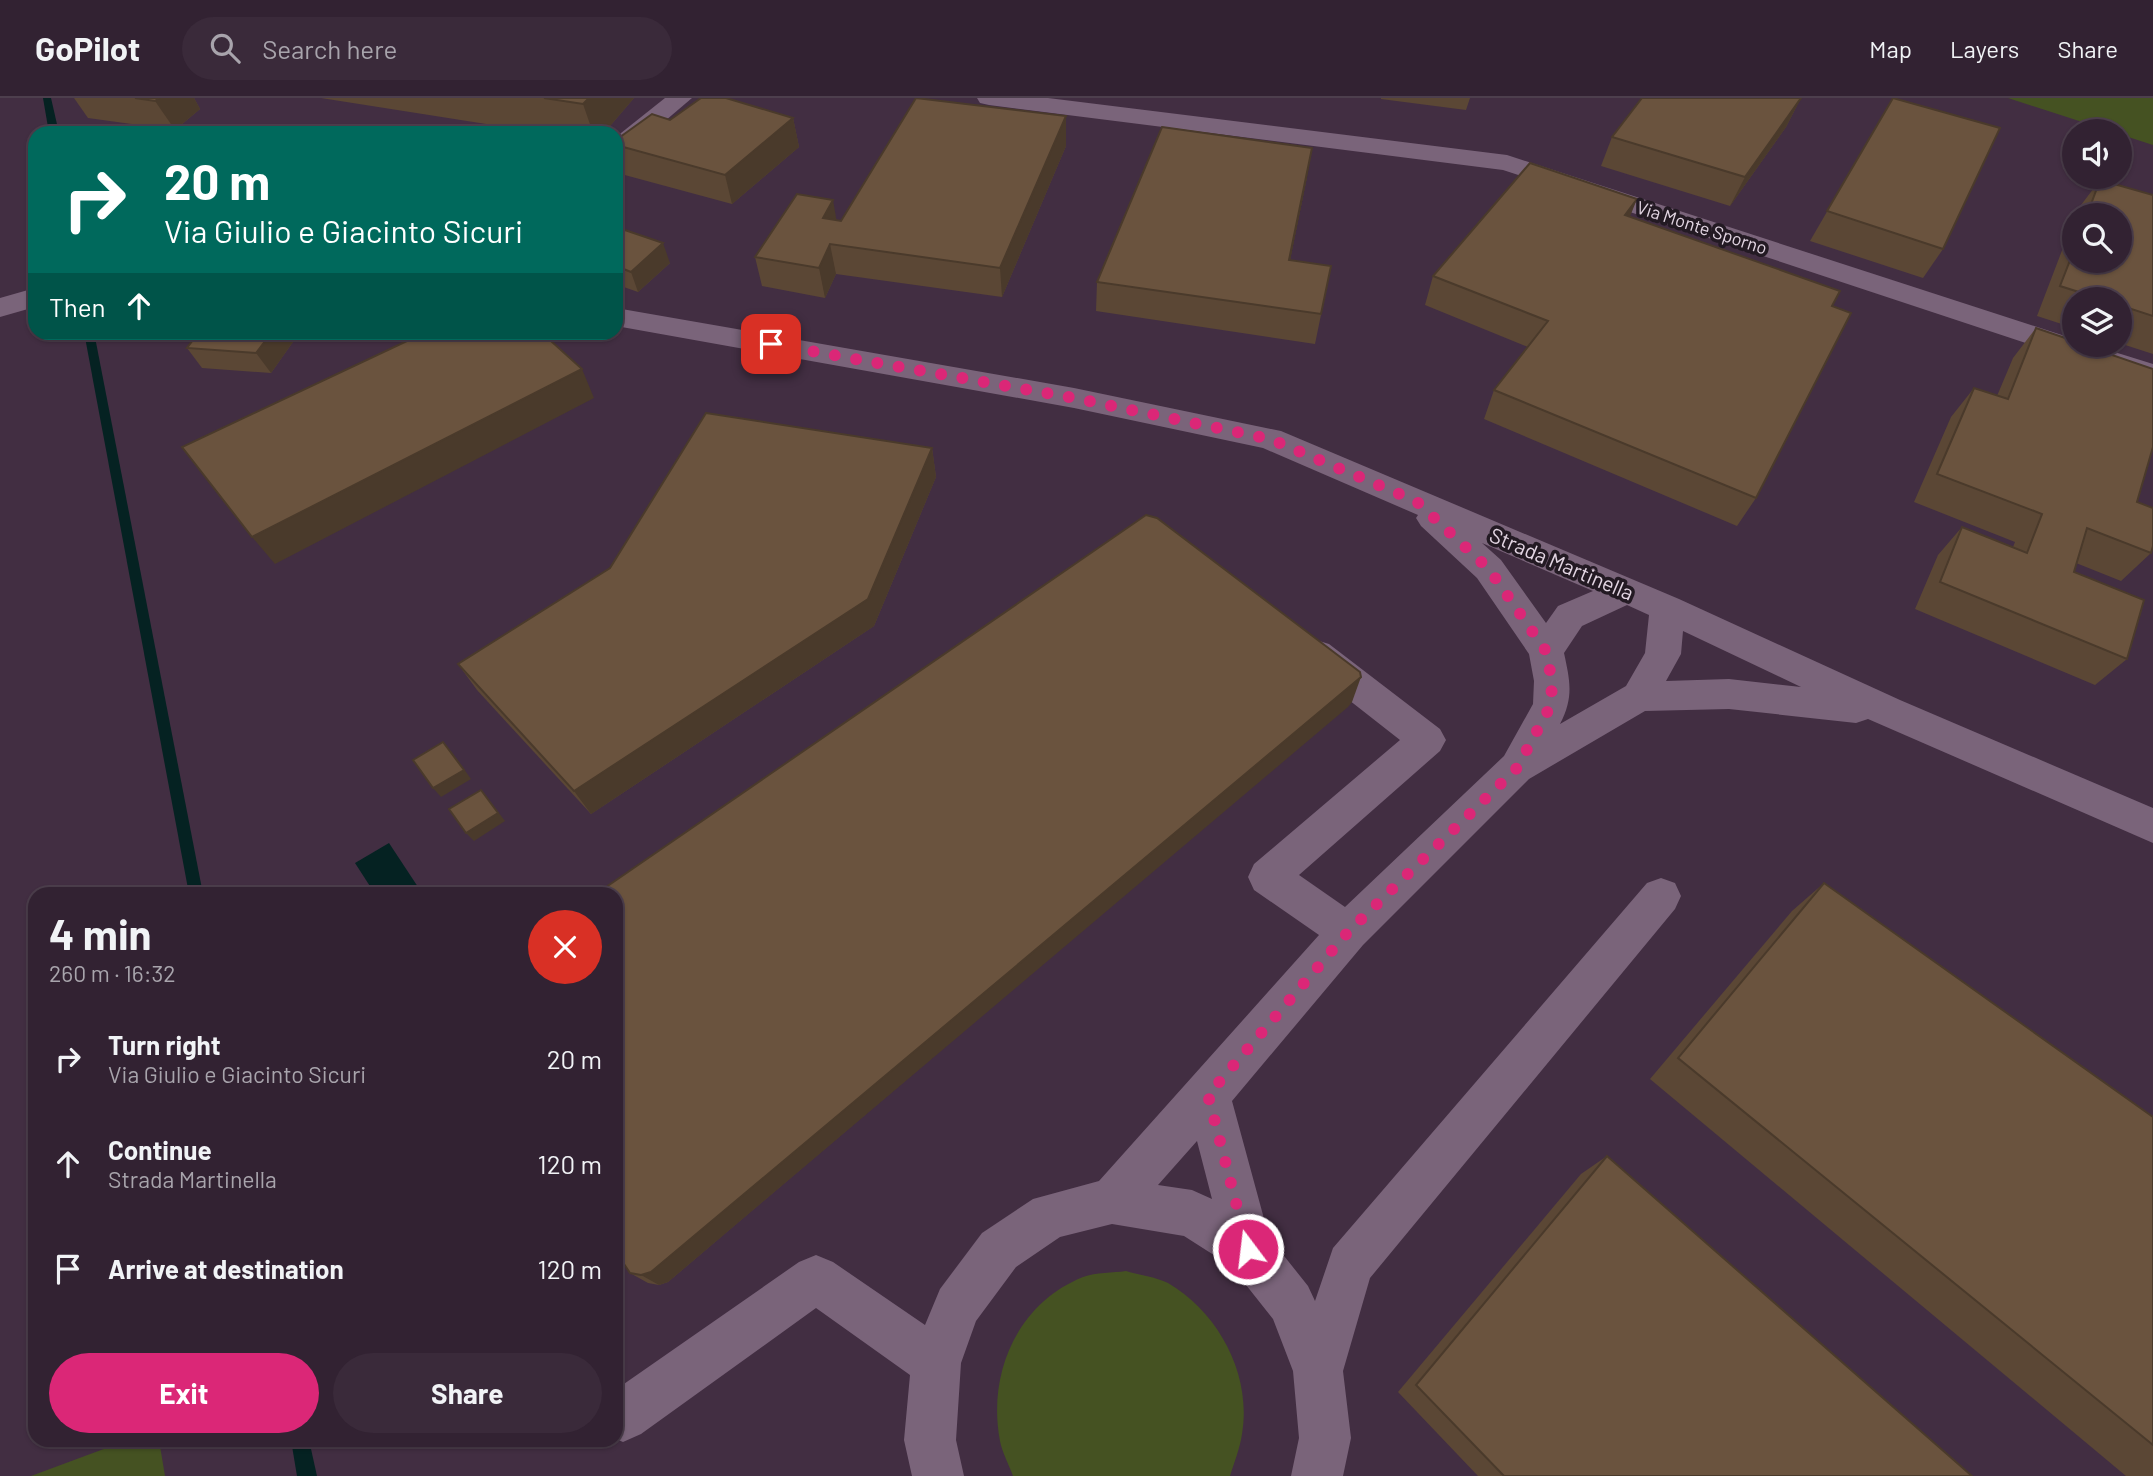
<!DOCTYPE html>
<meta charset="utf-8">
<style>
:root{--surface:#322232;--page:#3a2a3a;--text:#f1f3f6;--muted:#a8a4ac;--line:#4d3f4d;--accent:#db2777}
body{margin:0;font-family:Barlow,sans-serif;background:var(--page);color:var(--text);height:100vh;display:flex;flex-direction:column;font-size:26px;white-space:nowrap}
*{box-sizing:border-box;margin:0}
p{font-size:23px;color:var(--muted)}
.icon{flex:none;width:38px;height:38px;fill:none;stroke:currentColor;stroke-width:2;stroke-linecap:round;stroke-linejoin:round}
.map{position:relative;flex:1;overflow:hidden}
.details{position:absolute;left:28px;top:789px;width:595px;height:560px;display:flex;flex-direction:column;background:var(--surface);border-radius:21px;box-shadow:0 2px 5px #0004,0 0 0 2px var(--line)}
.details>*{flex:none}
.banner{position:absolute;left:28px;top:28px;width:595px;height:214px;border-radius:21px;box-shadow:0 2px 5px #0004,0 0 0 2px var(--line);background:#00695c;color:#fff;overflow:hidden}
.tools{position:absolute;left:2062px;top:21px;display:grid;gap:14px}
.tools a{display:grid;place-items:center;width:70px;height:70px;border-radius:50%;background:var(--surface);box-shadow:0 2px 5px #0004,0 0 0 2px var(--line);font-size:35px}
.pin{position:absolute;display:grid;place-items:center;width:60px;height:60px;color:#fff;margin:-30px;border-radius:14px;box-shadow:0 4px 10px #0006}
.me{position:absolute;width:77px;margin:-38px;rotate:345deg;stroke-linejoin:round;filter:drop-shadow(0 0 5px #0008)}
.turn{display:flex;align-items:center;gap:24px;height:147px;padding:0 21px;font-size:32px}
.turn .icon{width:91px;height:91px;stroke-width:2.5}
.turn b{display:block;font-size:49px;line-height:60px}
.then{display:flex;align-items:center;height:66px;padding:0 21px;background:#0003;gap:14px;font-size:26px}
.round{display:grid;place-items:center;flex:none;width:74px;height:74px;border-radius:37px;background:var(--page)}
.head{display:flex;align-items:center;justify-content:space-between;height:119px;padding:0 21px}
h1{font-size:42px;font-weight:700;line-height:52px}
.primary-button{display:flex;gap:14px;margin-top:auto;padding:14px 21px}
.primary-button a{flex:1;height:80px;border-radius:42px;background:var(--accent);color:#fff;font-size:28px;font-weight:700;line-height:80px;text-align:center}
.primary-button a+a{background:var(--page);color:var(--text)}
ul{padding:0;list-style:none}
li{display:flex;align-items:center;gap:21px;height:105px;padding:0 21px}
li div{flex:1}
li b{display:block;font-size:26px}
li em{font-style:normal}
header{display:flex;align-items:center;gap:42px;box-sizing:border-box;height:98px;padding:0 35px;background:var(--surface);border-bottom:2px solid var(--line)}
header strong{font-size:33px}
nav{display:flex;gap:38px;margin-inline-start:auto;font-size:24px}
.search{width:490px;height:63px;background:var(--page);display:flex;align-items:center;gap:18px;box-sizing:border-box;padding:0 24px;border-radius:38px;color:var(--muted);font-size:26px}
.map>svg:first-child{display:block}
.green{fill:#455222}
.water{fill:#052222}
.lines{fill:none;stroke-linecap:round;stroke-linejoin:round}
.stream{fill:#052222;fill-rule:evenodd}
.minor{fill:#7a647a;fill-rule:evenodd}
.wall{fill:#5b4735}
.shaded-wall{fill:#4a3a2b}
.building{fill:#6a533e;stroke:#4a3a2b;stroke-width:2}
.route{stroke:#db2777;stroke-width:12;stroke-dasharray:0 21.6}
.labels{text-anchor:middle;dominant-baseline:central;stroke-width:7;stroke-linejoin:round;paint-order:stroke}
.far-street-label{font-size:18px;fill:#e3d6e3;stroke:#231a23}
.street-label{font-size:21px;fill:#e3d6e3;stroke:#231a23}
</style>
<header>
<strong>GoPilot</strong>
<div class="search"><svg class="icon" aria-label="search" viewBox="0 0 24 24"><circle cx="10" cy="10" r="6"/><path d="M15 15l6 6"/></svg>Search here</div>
<nav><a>Map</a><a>Layers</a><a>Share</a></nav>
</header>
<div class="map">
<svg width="2153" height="1378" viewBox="0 0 2153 1378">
<rect width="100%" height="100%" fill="#422e42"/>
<!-- green -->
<g class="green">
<polygon points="2008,0 2153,0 2153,47 2119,36 2119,33 2110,33"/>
<path d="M 1126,1173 C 1139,1177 1156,1179 1168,1185 C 1219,1215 1252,1277 1242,1336 C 1240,1350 1234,1365 1230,1378 L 1013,1378 C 1009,1367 1002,1354 1000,1343 C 987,1275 1018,1205 1083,1179 C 1096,1174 1113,1175 1126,1173 Z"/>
<polygon points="128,1342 159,1342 165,1378 31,1378"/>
</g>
<!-- water -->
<polygon class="water" points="389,745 422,795 375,796 355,765"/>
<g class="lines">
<!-- stream -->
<g class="stream">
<polygon points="43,0 51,0 59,35 49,35"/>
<polygon points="84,234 94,234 203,796 189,796"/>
<polygon points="291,1342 309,1342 317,1378 297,1378"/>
</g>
<!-- minor -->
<g class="minor">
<polygon points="665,0 692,0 625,57 616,60 616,39"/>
<polygon points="977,0 1048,0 1507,57 2074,241 2074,247 2092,247 2153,266 2153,287 1503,72 989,7 980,5"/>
<polygon points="35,190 35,209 0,219 0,200"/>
<path d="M 616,210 L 1074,290 L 1281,333 L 1679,501 L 1900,602 L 2153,710 L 2153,745 L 1868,621 L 1856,625 L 1729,611 L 1645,613 L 1529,681 L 1363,847 L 1232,1003 L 1269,1139 L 1308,1188 L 1315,1203 L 1333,1150 L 1647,785 L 1661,780 L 1675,785 L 1681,798 L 1675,811 L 1370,1180 L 1343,1273 L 1351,1340 L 1343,1378 L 1291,1378 L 1299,1340 L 1293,1273 L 1273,1221 L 1231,1168 L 1184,1138 L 1112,1126 L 1060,1139 L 1016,1169 L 976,1223 L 961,1265 L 956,1342 L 964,1378 L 912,1378 L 904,1342 L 910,1277 L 816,1210 L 641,1336 L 623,1344 L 616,1341 L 616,1286 L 621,1288 L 799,1164 L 816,1157 L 833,1164 L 925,1227 L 940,1191 L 982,1135 L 1033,1101 L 1099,1083 L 1319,837 L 1254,792 L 1248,779 L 1254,766 L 1400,642 L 1303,566 L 1298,556 L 1303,546 L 1316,542 L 1329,546 L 1440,631 L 1446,642 L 1440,653 L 1299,777 L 1345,809 L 1504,658 L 1533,606 L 1534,583 L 1529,556 L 1477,480 L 1421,428 L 1416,420 L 1418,417 L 1263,350 L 1074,310 L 616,228 ZM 1482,445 L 1593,493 L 1558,508 L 1546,525 L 1501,462 ZM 1627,507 L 1649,517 L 1645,555 L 1626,588 L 1560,626 C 1574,599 1570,583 1564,555 L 1582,528 ZM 1683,533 L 1801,589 L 1729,581 L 1666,583 L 1681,556 ZM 1197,1043 L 1212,1101 L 1192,1092 L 1158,1087 Z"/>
</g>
</g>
<!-- wall -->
<g class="wall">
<polygon points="74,0 194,0 200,11 175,32 88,20"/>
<polygon points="321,0 634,0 604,35 543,35"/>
<polygon points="1381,0 1470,0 1466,12 1381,1"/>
<polygon points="1801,0 1786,29 1730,108 1601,68 1612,39"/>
<polygon points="1893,0 1943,151 1923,180 1810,143"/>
<polygon points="793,20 799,49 732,106 621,76 616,60 616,42 670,22"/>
<polygon points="1066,48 1002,199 836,176 825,200 762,188 755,159 836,122 841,123"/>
<polygon points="1307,79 1290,162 1331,168 1315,246 1096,213 1097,184"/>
<polygon points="2100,82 2153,97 2153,256 2119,245 2119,201 2074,201 2074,230 2037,218 2074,121 2074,163 2119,117 2075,117 2078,111"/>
<polygon points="1630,119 1832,208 1756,400 1737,428 1484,321 1494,292 1528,249 1425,207 1433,178"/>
<polygon points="616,130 670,165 638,194 618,187 616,189"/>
<polygon points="2036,230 2137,404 2151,455 2121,483 2076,465 2074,474 2127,561 2095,587 1915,511 1938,457 1962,429 2013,449 2015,444 1914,404 1951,319 1974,290 1997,298 2013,260"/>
<polygon points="300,234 271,275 202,270 187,250"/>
<polygon points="932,350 936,379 874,528 591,716 477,592 458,566"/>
<polygon points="1352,604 668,1184 659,1187 648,1185 630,1175"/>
<polygon points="1824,785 2153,1019 2153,1378 2126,1378 1650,981 1792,813"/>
<polygon points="1607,1058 1972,1378 1478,1378 1398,1294 1581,1076"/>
</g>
<!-- shaded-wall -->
<g class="shaded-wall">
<polygon points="159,0 194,0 200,11 175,32 155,3"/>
<polygon points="589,0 634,0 604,35 593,35 583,6"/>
<polygon points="1801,0 1786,29 1730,108 1745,79"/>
<polygon points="1066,18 1066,48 1002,199 1000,170"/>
<polygon points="793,20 799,49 732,106 725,77"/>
<polygon points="1312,50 1307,79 1284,192 1289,162"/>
<polygon points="1637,101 1625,131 1625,117"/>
<polygon points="833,102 838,131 823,120"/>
<polygon points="663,145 670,165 638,194 631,174"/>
<polygon points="830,146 836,176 825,200 819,170"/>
<polygon points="272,234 300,234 271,275 256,255"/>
<polygon points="582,271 594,300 275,466 252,439"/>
<polygon points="932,350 936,379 874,528 591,716 574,693"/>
<polygon points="1361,579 1352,604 1348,609 668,1184 659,1187 641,1177"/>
<polygon points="451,653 471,681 441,699 433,690"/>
<polygon points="481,692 505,723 474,743 466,735"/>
</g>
<!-- building -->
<g class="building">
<polygon points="135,0 159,0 155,3"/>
<polygon points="544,0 589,0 583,6"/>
<polygon points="701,0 726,0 793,20 725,77 616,47 616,42 652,16 670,22"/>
<polygon points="916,0 1066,18 1000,170 830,146 819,170 755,159 797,96 833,102 823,120 841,123"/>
<polygon points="1642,0 1801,0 1745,79 1612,39"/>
<polygon points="1893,0 2000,30 1943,151 1827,113"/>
<polygon points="1162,29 1312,50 1289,162 1331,168 1321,216 1097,184"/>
<polygon points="473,32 495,35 470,35"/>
<polygon points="1530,65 1637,101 1625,117 1840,193 1832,208 1851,215 1756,400 1494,292 1548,223 1433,178"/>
<polygon points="2100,82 2153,97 2153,218 2119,207 2119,201 2101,201 2060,188 2074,152 2074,163 2119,163 2119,117 2087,117"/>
<polygon points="616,129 663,145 631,174 616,168"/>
<polygon points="2036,230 2074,243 2074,247 2083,247 2153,271 2153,349 2137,404 2153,410 2153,448 2151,455 2087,430 2074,474 2144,502 2127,561 1940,484 1962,429 2027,455 2042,416 1937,376 1974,290 2008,301"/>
<polygon points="199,234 272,234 256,255 187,250"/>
<polygon points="426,234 541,234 582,271 252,439 182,349"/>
<polygon points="706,315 932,350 868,501 574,693 458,566 610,470"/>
<polygon points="1146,417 1157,420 1360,574 1361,579 651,1174 641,1177 630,1175 616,1154 616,796 596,796"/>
<polygon points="443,644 464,672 433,690 413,662"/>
<polygon points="481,692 498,715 466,735 449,711"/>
<polygon points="1824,785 2153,1019 2153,1347 1678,960"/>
<polygon points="1607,1058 1972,1378 1504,1378 1416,1287"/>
</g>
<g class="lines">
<!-- route -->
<polyline class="route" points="771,246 1074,300 1270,341 1416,403 1489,471 1546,553 1552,583 1551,607 1517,670 1348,834 1208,997 1248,1151"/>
</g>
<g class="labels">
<!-- far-street labels -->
<g class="far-street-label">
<text transform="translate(1702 129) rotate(18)">Via Monte Sporno</text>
</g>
<!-- street labels -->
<g class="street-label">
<text transform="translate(1562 465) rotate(23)">Strada Martinella</text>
</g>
</g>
</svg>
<div class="tools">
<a><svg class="icon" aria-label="sound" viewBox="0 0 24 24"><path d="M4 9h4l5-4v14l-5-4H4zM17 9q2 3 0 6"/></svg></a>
<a><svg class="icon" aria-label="search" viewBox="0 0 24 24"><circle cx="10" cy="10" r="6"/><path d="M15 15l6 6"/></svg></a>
<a><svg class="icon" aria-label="layers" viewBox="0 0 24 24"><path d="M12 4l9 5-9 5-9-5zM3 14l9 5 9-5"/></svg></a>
</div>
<div class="pin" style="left:771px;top:246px;background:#d93025"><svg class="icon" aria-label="arrive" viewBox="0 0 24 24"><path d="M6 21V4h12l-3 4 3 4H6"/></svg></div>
<svg class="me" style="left:1248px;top:1151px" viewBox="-20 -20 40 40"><circle r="17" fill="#db2777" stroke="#fff" stroke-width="3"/><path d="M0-11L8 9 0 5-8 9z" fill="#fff"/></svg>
<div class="banner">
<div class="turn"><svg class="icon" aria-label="right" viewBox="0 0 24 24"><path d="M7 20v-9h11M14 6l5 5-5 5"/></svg><div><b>20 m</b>Via Giulio e Giacinto Sicuri</div></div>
<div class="then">Then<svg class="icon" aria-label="ahead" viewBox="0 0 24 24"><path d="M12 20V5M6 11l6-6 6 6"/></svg></div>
</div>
<section class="details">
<div class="head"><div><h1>4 min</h1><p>260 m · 16:32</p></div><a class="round" style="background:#d93025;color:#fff"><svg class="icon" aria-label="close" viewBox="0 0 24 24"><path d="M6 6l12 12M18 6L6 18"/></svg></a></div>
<ul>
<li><svg class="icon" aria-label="right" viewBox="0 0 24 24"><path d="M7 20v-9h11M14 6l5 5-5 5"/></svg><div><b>Turn right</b><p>Via Giulio e Giacinto Sicuri</p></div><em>20 m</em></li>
<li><svg class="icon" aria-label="ahead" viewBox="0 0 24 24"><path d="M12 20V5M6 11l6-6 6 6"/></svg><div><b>Continue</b><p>Strada Martinella</p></div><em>120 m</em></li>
<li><svg class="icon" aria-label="arrive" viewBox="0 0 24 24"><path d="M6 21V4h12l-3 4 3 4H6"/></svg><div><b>Arrive at destination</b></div><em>120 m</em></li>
</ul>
<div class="primary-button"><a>Exit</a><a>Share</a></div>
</section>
</div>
